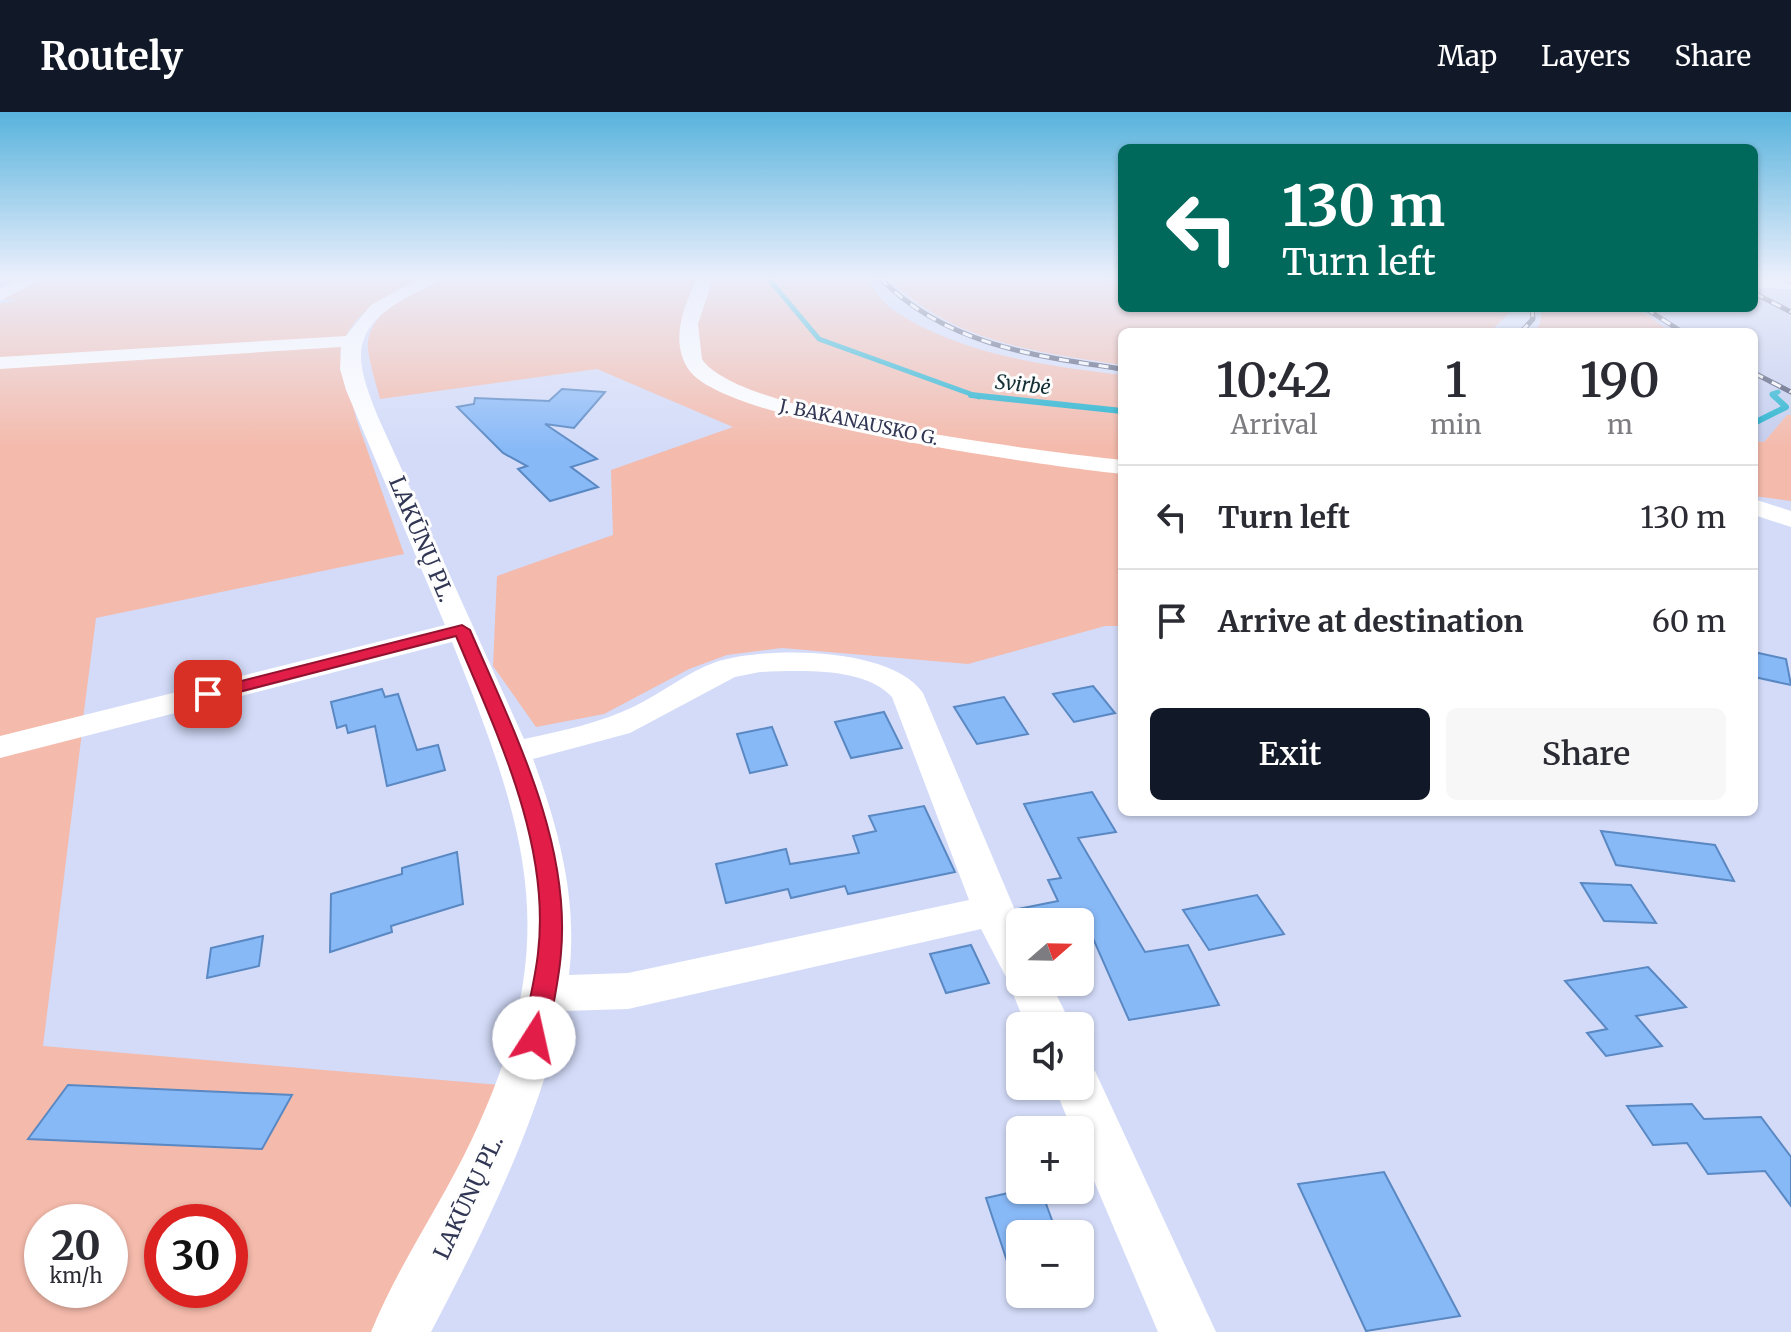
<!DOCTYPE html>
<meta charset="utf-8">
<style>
:root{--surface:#fff;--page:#f7f7f7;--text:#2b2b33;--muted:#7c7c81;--line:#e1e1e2;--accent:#111827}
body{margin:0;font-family:Merriweather,serif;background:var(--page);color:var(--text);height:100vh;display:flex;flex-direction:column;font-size:30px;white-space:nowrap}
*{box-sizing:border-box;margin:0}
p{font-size:26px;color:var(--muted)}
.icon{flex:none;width:44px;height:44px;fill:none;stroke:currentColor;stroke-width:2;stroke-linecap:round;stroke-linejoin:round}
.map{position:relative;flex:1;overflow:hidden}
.details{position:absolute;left:1118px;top:216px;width:640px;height:488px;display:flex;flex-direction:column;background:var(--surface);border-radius:12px;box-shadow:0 2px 6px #0004}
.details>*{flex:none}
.top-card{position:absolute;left:1118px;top:32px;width:640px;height:168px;border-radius:12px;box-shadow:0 2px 6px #0004;background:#00695c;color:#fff;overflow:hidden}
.needle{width:52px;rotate:70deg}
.tools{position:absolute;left:1006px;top:796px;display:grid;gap:16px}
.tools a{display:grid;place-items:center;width:88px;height:88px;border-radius:12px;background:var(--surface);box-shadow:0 2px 6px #0004;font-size:40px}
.speed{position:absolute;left:24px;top:1092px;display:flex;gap:16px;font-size:40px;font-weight:700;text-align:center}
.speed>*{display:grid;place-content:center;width:104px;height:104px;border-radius:50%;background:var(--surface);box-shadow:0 2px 6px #0004;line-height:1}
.speed small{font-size:20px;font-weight:400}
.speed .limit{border:12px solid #d22;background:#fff;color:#111}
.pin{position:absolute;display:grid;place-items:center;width:68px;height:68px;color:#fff;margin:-34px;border-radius:16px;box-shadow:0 4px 12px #0006}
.me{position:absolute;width:88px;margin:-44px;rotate:10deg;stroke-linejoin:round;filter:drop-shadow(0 0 6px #0008)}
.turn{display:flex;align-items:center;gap:28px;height:168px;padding:0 32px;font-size:36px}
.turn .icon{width:104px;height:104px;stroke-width:2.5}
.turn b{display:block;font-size:56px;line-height:68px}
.eta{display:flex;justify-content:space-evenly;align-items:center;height:136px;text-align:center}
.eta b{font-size:48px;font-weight:600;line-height:56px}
.primary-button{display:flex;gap:16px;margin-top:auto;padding:16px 32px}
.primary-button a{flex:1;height:92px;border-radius:12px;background:var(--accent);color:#fff;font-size:32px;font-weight:600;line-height:92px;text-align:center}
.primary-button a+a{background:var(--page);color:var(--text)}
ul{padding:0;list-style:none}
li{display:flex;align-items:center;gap:24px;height:104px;padding:0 32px;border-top:2px solid var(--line)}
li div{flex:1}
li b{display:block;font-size:30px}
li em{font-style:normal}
header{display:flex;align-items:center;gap:48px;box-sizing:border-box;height:112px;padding:0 40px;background:var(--accent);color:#fff}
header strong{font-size:38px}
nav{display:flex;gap:44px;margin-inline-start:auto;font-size:28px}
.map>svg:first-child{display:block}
.built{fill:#c5cded}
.green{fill:#f4baab;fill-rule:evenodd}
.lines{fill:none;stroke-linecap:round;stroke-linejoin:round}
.stream-far1{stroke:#20b1cc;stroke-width:5}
.stream{stroke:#20b1cc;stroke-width:6}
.building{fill:#88b9f7;stroke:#5988c3;stroke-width:2}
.minor{fill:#fff;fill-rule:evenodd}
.rail-casing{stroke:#464d6a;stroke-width:5}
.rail{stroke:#fdfdfd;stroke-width:3;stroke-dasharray:10;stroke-linecap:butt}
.route{fill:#e11d48;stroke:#92132f;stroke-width:2}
.labels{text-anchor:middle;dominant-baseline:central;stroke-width:6;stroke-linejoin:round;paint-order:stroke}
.far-street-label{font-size:18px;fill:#303653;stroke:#fdfdfd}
.far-water-label{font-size:20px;font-style:italic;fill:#132f35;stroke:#fdfdfd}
.street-label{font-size:22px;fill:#303653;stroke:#fdfdfd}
</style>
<header>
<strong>Routely</strong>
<nav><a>Map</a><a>Layers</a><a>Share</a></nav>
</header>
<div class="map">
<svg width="1791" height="1220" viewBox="0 0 1791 1220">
<rect width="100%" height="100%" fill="#d3dbf8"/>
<!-- built -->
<polygon class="built" points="1754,166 1791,166 1791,303 1787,303 1764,330 1754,328 1754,220 1670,220 1638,196 1754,196"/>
<!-- green -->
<g class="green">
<path d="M 42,166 L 426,166 C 394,180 361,193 345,226 L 0,248 L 0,192 L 18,188 L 3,187 Z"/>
<path d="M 441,166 L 865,166 C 874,176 882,190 893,198 C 958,242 1046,254 1122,263 L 1122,514 L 1105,514 L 968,552 L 782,536 L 727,543 L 689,557 L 604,602 L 536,615 L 493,554 L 497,464 L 613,423 L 611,358 L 733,315 L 597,257 L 380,287 C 376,271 370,254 368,237 C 364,202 414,177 441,166 Z"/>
<path d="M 888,166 L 1122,166 L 1122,196 L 1514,196 L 1490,220 L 1122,220 L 1122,253 C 1034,239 954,231 888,166 Z"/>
<polygon points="1542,196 1638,196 1670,220 1534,220 1540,212"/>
<polygon points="343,231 340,240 356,306 404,442 96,506 83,607 0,628 0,254"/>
<polygon points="1787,303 1791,303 1791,389 1754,384 1754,329 1764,330"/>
<path d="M 82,620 L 43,934 L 500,973 L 381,1220 L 0,1220 L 0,641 ZM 42,1110 L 110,1110 L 110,1178 L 42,1178 ZM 162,1110 L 230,1110 L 230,1178 L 162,1178 Z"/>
</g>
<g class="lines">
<!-- stream-far1 -->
<g class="stream-far1">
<polyline points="768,166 819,227 979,285"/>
<polyline points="1776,285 1772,282 1778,280"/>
</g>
<!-- stream -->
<g class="stream">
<polyline points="971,283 1122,299"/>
<polyline points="1754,311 1786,295 1773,283"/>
</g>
</g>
<!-- building -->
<g class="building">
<polygon points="562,277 605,280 574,316 545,312 597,347 571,355 598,375 550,389 518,357 527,354 503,341 457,295 474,292 475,286 549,289"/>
<polygon points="1754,540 1786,547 1791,573 1754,565"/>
<polygon points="1093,574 1115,601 1074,610 1053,582"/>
<polygon points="382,577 385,585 398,582 417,638 438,633 445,658 387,674 375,614 348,621 346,613 337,616 331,590"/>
<polygon points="1004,585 1028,622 977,632 954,595"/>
<polygon points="884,600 902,636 851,646 835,610"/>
<polygon points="772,615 787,653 750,661 737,622"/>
<polygon points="1092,680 1116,720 1078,726 1145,840 1188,833 1219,893 1129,908 1092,824 1080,826 1080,810 1023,810 1018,797 1058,789 1048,768 1061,766 1024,692"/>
<polygon points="924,694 955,760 848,782 845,774 791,786 788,777 726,791 716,752 786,737 790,752 859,741 853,724 876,719 869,704"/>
<polygon points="1601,719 1715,733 1734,769 1616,753"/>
<polygon points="457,740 463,792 391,814 392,820 330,840 331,782 402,762 402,756"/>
<polygon points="1581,771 1631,773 1656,811 1604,809"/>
<polygon points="1257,783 1284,822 1209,838 1183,798"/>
<polygon points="263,824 259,854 207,866 211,836"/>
<polygon points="971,833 989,871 946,881 930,842"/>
<polygon points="1648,855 1686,895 1636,904 1662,934 1606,944 1587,921 1607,917 1565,869"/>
<polygon points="68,973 292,983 262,1037 28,1027"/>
<polygon points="1692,992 1704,1007 1761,1005 1791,1045 1791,1094 1765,1059 1708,1062 1687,1031 1653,1033 1627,994"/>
<polygon points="1384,1060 1460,1204 1366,1219 1298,1072"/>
<polygon points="1022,1078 1041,1078 1057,1122 1020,1122 1020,1175 1016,1176 986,1086"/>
</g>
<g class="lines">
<!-- minor -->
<g class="minor">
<polygon points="23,166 43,166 0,189 0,177"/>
<path d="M 420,166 L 442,166 C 434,174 420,178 409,184 C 347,218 355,248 378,305 L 524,627 C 562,619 600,611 635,594 C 662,581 687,560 716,550 C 765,534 891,534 923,581 L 1020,810 L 1020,870 L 1050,870 L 1072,914 L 1026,914 L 1007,867 L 981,817 L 628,897 L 563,899 C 537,1013 485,1117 431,1220 L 371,1220 C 398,1153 441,1093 472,1027 C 565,830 529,723 452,530 L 0,646 L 0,624 L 445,513 L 346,278 L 340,257 L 341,235 L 0,257 L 0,245 L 346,224 L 371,193 ZM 760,560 C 799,559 863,554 892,585 L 969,788 L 628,861 L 569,863 C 578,788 559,717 533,647 L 630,621 L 735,565 Z"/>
<path d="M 697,166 L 713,166 L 698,212 L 702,247 C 737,303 1049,340 1122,348 L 1122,362 C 1049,354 725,311 689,258 C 669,228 684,195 697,166 Z"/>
<polygon points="1754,166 1791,167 1791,177 1754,176"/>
<polygon points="1754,387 1791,399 1791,415 1754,403"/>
<polygon points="1080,954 1095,959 1216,1220 1158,1220 1080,1036 1080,1018 1072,1018 1054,974 1080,974"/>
</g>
<!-- rail casing -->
<g class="rail-casing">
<g id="rail">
<path d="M 880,166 C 945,232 1033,244 1122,257"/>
<polyline points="1785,166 1791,170"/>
<polyline points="1754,181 1791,200"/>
<polyline points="1645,196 1682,220"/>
<polyline points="1521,220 1533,207 1532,196"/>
<polyline points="1754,261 1791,280"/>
</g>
</g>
<!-- rail -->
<use href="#rail" class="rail"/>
</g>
<!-- sky -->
<linearGradient id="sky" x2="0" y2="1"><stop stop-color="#58b3dd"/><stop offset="0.49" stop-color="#ebeffc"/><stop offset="1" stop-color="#ebeffc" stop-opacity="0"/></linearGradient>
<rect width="1791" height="337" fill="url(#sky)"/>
<!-- route -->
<path class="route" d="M 462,513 L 470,518 C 513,618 571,729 561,841 C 559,869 552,898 547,926 L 543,933 L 534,936 L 526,933 L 522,926 C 527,898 535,869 538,841 C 551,732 497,622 456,524 L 208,588 L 199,582 L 202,579 Z"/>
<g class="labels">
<!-- far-street labels -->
<g class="far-street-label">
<text transform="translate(859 310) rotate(12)">J. BAKANAUSKO G.</text>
</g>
<!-- far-water labels -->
<g class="far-water-label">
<text transform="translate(1023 272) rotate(6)">Svirbė</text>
</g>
<!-- street labels -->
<g class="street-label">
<text transform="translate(422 427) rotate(67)">LAKŪNŲ PL.</text>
<text transform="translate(468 1085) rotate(-65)">LAKŪNŲ PL.</text>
</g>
</g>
</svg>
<div class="tools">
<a><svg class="needle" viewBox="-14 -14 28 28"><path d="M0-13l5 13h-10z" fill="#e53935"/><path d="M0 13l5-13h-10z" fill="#7c7c81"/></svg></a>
<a><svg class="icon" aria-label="sound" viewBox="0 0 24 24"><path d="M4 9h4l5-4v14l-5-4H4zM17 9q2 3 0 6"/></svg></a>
<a>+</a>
<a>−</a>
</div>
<div class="speed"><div>20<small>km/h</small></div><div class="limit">30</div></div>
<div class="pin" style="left:208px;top:582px;background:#d93025"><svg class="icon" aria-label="arrive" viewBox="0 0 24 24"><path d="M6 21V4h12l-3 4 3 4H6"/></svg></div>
<svg class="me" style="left:534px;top:926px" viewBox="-20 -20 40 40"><circle r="19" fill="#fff"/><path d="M0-13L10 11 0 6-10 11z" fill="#e11d48"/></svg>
<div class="top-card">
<div class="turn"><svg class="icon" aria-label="left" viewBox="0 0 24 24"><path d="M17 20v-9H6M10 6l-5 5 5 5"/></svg><div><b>130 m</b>Turn left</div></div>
</div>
<section class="details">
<div class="eta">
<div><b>10:42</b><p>Arrival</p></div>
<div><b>1</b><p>min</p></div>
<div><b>190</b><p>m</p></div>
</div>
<ul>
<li><svg class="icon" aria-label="left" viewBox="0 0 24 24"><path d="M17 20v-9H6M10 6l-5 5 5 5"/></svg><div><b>Turn left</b></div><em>130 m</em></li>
<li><svg class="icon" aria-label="arrive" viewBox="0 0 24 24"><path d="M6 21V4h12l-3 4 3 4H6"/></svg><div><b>Arrive at destination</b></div><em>60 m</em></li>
</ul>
<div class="primary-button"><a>Exit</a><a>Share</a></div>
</section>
</div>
